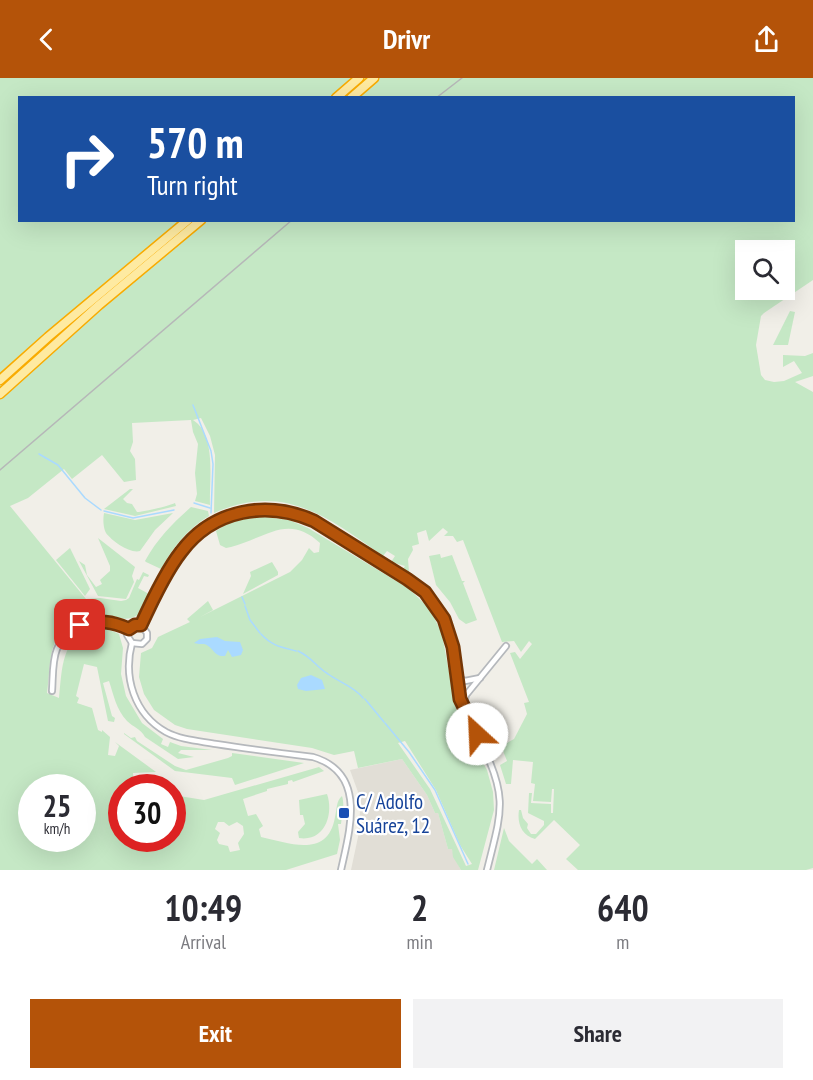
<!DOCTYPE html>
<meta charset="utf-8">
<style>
:root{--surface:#fff;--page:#f2f2f3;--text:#2b2b33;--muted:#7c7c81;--accent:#b45309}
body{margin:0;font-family:"PT Sans Narrow",sans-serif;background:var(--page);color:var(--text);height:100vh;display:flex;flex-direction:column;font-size:22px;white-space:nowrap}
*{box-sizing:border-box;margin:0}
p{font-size:20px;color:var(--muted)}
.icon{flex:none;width:33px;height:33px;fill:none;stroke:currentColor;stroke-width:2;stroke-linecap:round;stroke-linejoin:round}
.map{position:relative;height:792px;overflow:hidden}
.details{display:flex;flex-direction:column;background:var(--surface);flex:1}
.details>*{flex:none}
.guide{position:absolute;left:18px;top:18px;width:777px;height:126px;border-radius:0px;box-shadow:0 6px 24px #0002;background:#1a4fa0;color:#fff;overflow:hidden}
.tools{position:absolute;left:735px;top:162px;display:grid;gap:12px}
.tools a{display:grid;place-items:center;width:60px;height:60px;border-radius:0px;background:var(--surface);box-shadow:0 6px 24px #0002;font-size:30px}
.speed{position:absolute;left:18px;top:696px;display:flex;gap:12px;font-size:30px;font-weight:700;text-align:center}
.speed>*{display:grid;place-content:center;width:78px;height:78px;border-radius:50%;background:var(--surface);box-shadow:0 6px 24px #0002;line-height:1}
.speed small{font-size:15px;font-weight:400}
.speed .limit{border:9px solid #d22;background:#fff;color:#111}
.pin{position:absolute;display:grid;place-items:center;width:51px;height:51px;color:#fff;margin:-26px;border-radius:12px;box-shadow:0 3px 9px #0006}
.me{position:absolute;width:66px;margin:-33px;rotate:335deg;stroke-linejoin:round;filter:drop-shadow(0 0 4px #0008)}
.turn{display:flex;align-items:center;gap:21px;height:126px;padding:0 30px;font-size:27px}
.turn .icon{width:78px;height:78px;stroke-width:2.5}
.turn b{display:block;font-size:42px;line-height:51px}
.eta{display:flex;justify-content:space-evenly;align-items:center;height:102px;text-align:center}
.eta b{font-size:36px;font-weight:800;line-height:42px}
.primary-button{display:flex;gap:12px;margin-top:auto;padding:12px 30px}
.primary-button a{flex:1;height:69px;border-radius:0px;background:var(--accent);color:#fff;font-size:24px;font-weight:800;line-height:69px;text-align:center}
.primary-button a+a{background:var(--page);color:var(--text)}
header{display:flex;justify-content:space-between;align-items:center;height:78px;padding:0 30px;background:var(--accent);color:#fff;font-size:27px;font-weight:800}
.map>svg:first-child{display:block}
.education{fill:#e1ded6}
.green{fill:#c5e8c5;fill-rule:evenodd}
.water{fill:#aadaff}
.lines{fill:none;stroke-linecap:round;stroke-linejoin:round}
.stream{stroke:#aadaff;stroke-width:1.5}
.minor-casing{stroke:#b5b8bc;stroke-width:8}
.trunk-casing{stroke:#f9ab00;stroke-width:11}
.minor{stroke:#fff;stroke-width:4.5}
.trunk{stroke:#feeaa1;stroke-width:8}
.tram{stroke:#b6b7b8;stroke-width:1.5}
.route-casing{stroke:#753606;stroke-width:15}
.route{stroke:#b45309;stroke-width:10}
.transit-dot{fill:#1a4fb4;stroke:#fff;stroke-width:2}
.labels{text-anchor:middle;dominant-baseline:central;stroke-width:4.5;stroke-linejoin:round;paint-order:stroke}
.transit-label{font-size:21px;fill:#164399;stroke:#fff;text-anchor:start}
</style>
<header><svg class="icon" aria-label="back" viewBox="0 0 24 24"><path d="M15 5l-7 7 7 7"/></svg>Drivr<svg class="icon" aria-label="share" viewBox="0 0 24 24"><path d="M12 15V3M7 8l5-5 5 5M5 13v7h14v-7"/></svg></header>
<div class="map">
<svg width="813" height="792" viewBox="0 0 813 792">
<rect width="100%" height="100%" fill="#f1efe8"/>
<!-- education -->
<polygon class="education" points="402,681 427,717 435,735 438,735 448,771 452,770 454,779 461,792 351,792 358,759 360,734 358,714 350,692"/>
<!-- green -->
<g class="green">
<path d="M 0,0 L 813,0 L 813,202 L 764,235 L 761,238 L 756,267 L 761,297 L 765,302 L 774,304 L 784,303 L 802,295 L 794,283 L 783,289 L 783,277 L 805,278 L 813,275 L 813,298 L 795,304 L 813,314 L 813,790 L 806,792 L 578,792 L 566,781 L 580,767 L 554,742 L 535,761 C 521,757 517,745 519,732 L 521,732 L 523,740 L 528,746 L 527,750 L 531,756 L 536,756 L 544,747 L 544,743 L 528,735 L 529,715 L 532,715 L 531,725 L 551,726 L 551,735 L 553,735 L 554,711 L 552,711 L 551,724 L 533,723 L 535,706 L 531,705 L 533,684 L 513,682 L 511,706 L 506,706 L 500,687 L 507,683 L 501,668 L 514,661 L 527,636 L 524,625 L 529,624 L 510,575 L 515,574 L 520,581 L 532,566 L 529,563 L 521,574 L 514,563 L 502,564 L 463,462 L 457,464 L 453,458 L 444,458 L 448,454 L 443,450 L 429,463 L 426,452 L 417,455 L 419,466 L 412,468 L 413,472 L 408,481 L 409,494 L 403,491 L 405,488 L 391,484 L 395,478 L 387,473 L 383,478 C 328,439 284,404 214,435 L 215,377 L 210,358 L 201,340 L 193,342 C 217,357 209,403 210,427 L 195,423 L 197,416 L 195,395 L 198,366 L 193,354 L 191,342 L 132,345 L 133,364 L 130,373 L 135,381 L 136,402 L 124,404 L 102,377 L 72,401 L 64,391 L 28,420 L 10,428 L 86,521 L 100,520 L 121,523 L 126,522 L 129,520 L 137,501 L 139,502 L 143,494 L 149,497 L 148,499 L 144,498 L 138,510 L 149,516 L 138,537 C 123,545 121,538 106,537 C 83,535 58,549 52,573 C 49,586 49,601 47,615 L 59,620 C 62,593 61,555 96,551 C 104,550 111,552 119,556 L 123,570 L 121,596 L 126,618 L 142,645 L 163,661 L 161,666 L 168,669 L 170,664 L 181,668 L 212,672 L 181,672 L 178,675 L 194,679 L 178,681 L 145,659 C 141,651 133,649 127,643 C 116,631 114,618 109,603 L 103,605 L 112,638 L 115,640 L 114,644 L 108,643 L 97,589 L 84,586 L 76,618 L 79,620 L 77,625 L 92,630 L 98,652 L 102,654 L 102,652 L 110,659 L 108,677 L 115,678 L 119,668 L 115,664 L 156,694 L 133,695 L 134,708 L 151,707 L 151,709 L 122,710 L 122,760 L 172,760 L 173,717 L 204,722 L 319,689 L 324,693 L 293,704 L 292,702 L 288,703 L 288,706 L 267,711 L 267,713 L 243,721 L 248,738 L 256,736 L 263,748 L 259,751 L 261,759 C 289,765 328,781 335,739 C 337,731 336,723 342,718 C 345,728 342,736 341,746 L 338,746 L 340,762 L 337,776 L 286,792 L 0,792 ZM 20,20 L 794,20 L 794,142 L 20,142 ZM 746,172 L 784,172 L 784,212 L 746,212 ZM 32,710 L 82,710 L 82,760 L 32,760 ZM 218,744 L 224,744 L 229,748 L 237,744 L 243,748 L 244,756 L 238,765 L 240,772 L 230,774 L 228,768 L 219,766 L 217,762 L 220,755 L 215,751 Z"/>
<polygon points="790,233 795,234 788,267 773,267"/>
<path d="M 130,411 L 133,411 L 123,421 L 127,425 L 132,426 L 137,434 C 143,434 169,428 175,425 L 176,428 L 135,438 L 104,431 Z"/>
<path d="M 191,429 L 208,433 L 209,438 C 187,451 173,469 161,491 L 146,484 L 145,483 C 157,461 173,445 191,429 Z"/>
<path d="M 104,435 L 135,442 L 173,435 L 155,452 L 140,473 C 130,476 112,463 106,455 C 103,449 103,441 104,435 Z"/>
<path d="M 264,439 L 289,442 L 308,450 L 408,510 L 430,531 L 442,556 L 455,627 L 462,647 L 487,692 L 493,714 L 494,732 L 478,792 L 461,792 L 453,779 L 452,771 L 448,771 L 438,735 L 435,735 L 427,717 L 402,681 L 358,690 L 354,673 L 334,677 L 312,670 L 187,651 L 175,647 L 154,632 L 144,616 L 139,599 L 141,575 L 152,570 L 158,559 L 190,544 L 187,541 L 208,523 L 213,532 L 200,539 L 290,494 L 302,482 L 309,470 L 314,475 L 319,474 L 320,465 C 288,435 266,460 231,469 L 226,470 L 220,467 L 216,453 L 233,442 ZM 405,663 L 436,712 L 460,767 L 472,786 L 466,788 L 430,711 L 398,665 Z"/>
<polygon points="98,460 135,489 132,498 134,504 126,521 98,518 79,483 85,487 87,497 96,509 102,506 100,502 110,493 110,488"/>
<polygon points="70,470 90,511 85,518 56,482"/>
<polygon points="440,476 441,480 452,477 462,503 465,503 463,505 477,542 466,546 459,541 450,524 436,507 429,478"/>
<polygon points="272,484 278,494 278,497 243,516 251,498 250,494"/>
<polygon points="124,655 131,660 135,659 137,663 175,688 186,692 228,680 232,678 232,675 304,685 235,707 232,700 175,693 124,656"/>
<path d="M 327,716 C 334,736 325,764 299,760 L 298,754 L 305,746 L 303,737 L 300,737 L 299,722 Z"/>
<polygon points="504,750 509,763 532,786 537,781 547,792 494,792"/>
</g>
<!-- water -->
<g class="water">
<path d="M 217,559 L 225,563 L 240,564 L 243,572 L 241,577 L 232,579 L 228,572 L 225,578 C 213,579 214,569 204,566 C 201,566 197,566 194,565 L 200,561 Z"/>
<polygon points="311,597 322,602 325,611 306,613 298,611 297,607 301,600"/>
</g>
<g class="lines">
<!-- stream -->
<g class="stream">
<polyline points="193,327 211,373 213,386 211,435"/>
<polyline points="39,376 58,387 85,420 101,432"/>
<polyline points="194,425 210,430"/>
<polyline points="104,433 133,440 174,432"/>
<polyline points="242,519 245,526"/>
<polyline points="245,528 250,542 260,555"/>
<path d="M 261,556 C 272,568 281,569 296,573"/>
<path d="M 298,573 C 313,580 315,588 328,596 C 339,604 355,609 363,620"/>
<polyline points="365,621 384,644"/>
<polyline points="385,645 409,674 435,712 468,786"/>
</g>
<!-- minor casing -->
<g class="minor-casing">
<g id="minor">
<path d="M 141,547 C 152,523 164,497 180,475 C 207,436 258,423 302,438 C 322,445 342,460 361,472 C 388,489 422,504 439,532 C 456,559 451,587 458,616 C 463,633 473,650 481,665 C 509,720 501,735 487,792"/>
<polyline points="129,551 135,547 141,547 147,555 147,561 142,566 132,565"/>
<polyline points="129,551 127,557 132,565"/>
<path d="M 132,565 C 123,599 134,636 166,654 C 181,662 199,663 216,666 C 248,671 280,675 313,679 C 367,695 350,751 341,792"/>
<polyline points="455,598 465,603 480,600"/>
<path d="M 52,613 C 53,600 52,583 57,571 C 70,541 103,539 129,551"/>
<polyline points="464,625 466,617 506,568"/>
</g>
</g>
<!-- trunk casing -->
<g class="trunk-casing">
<g id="trunk">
<polyline points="336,20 359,0"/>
<polyline points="351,20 374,0"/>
<polyline points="0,302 48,259 188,142"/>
<polyline points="0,316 99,227 201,142"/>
</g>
</g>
<!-- minor -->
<use href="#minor" class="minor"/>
<!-- trunk -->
<use href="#trunk" class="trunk"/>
<!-- tram -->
<g class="tram">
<polyline points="436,20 462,0"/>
<polyline points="0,392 292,142"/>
</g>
</g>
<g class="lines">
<!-- route casing -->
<g class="route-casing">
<path id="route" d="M 80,547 C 99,542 112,543 129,551 L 135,547 L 141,547 C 151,525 166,493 181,474 C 213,431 267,422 314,443 L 407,501 L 425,514 L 444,541 L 453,569 L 460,621 L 477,656"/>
</g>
<!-- route -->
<use href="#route" class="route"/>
</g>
<!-- markers -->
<rect class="transit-dot" x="338" y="729" width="12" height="12" rx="3"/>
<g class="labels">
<!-- transit labels -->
<g class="transit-label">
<text x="356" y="723">C/ Adolfo<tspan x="356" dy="24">Suárez, 12</tspan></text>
</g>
</g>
</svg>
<div class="tools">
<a><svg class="icon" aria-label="search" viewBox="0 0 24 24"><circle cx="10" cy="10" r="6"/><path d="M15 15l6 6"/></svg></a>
</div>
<div class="speed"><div>25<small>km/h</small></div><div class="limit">30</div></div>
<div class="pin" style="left:80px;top:547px;background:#d93025"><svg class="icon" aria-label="arrive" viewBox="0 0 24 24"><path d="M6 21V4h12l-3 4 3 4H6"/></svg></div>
<svg class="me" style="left:477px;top:656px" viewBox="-20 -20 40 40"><circle r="19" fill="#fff"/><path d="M0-13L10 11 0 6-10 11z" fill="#b45309"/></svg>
<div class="guide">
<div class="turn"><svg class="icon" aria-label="right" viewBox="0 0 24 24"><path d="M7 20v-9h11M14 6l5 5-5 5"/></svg><div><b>570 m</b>Turn right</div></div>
</div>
</div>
<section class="details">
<div class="eta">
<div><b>10:49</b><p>Arrival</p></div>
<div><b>2</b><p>min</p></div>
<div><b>640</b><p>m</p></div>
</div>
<div class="primary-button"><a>Exit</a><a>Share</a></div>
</section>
